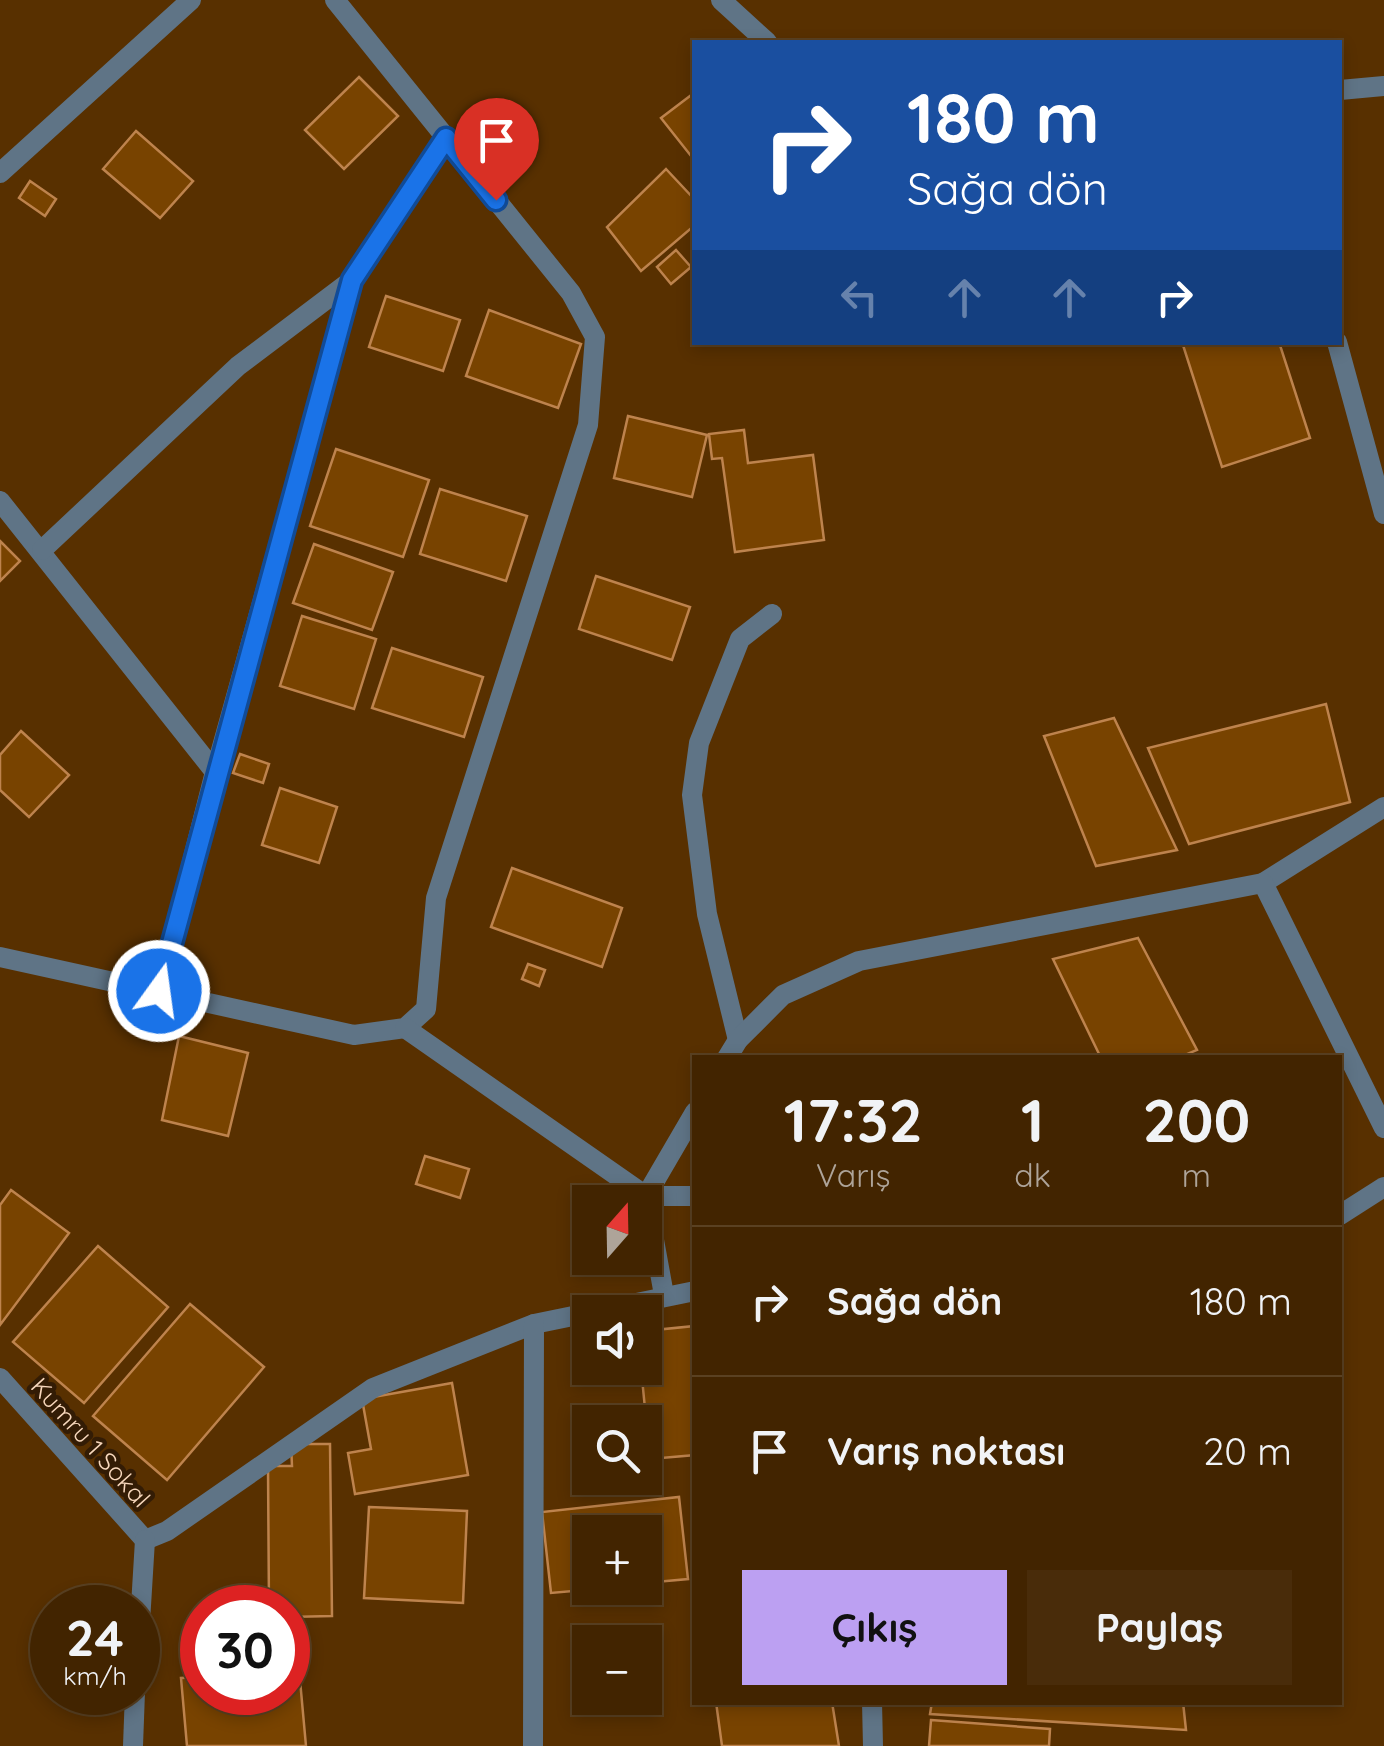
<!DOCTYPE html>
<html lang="tr">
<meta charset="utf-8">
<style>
:root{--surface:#422400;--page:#492c0a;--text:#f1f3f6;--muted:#aea499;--line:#5a4122;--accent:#bca0f2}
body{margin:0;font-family:Quicksand,sans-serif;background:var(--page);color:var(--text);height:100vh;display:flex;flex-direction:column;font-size:38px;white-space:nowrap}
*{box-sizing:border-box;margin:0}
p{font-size:32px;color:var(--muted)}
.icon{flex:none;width:55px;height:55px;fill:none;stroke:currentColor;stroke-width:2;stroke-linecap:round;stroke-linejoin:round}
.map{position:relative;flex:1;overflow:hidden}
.side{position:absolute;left:692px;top:1055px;width:650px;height:650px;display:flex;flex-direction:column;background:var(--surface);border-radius:0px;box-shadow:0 5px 15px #0003,0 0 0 2px var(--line)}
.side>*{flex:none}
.top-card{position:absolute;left:692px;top:40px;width:650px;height:305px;border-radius:0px;box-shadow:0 5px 15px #0003,0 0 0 2px var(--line);background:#1a4fa0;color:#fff;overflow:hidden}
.needle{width:65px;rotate:20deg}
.controls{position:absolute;left:572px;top:1185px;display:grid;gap:20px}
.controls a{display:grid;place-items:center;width:90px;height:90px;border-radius:0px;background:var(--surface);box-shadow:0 5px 15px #0003,0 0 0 2px var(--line);font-size:50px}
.speed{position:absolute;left:30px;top:1585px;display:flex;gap:20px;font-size:50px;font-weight:700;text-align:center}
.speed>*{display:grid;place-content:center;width:130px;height:130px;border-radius:50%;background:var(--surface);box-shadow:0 5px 15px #0003,0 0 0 2px var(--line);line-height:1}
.speed small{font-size:25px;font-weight:400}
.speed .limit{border:15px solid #d22;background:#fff;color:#111}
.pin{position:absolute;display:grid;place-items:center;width:85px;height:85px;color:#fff;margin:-102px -42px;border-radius:50% 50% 50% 0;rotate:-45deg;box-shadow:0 0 10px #0007}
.pin .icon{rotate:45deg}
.me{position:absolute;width:110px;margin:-55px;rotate:14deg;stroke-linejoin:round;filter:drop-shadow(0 0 8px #0008)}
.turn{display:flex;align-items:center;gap:35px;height:210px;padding:0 50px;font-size:45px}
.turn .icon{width:130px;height:130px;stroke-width:2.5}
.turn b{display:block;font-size:70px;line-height:85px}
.lanes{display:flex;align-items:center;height:95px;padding:0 50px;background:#0003;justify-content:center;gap:50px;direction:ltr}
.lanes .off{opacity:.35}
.eta{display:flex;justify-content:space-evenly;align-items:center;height:170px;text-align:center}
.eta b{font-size:60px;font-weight:700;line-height:70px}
.button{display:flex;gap:20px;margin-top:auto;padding:20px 50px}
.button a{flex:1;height:115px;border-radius:0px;background:var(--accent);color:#111;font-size:40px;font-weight:700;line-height:115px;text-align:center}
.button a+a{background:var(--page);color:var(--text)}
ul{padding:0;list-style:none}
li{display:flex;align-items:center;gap:30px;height:150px;padding:0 50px;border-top:2px solid var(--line)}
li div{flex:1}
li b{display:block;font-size:38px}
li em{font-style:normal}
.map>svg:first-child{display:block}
.building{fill:#784300;stroke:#be834d;stroke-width:2.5}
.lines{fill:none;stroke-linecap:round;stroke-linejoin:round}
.street{stroke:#5f7486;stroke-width:20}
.route-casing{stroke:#114b97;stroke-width:25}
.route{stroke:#1a73e8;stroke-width:18}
.labels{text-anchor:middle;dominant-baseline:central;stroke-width:9;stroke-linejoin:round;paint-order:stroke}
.street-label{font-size:25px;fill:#f7d7bc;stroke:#331c05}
</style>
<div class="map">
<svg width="1384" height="1746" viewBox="0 0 1384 1746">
<rect width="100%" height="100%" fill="#583000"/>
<!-- building -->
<g class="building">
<polygon points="359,77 398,116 344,169 305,130"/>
<polygon points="690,96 695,102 695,161 661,118"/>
<polygon points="136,131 193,181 160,218 103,169"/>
<polygon points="666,169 695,200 695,225 641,271 607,227"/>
<polygon points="30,181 56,199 45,216 19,198"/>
<polygon points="676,250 691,267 671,284 657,267"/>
<polygon points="386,296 460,320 443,371 369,347"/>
<polygon points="489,310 581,344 558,408 466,376"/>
<polygon points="1182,342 1279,342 1310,438 1222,467"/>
<polygon points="628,416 707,435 692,497 614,478"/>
<polygon points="744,430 748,463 813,455 824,540 735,552 722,458 712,459 709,434"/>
<polygon points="336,449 429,480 403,557 310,526"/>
<polygon points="440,489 527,516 506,581 420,554"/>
<polygon points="0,541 20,561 0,581"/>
<polygon points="314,544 393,572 372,630 293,603"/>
<polygon points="596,576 690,607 672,660 579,629"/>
<polygon points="302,616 376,639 354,709 280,686"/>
<polygon points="392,648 483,677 464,737 372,708"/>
<polygon points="1326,704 1350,802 1189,844 1148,748"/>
<polygon points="1114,718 1177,850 1096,866 1044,736"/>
<polygon points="21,731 69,775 29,817 0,790 0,755"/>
<polygon points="240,754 269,764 263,783 233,773"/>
<polygon points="280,788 337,807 319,863 262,845"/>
<polygon points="512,868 622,908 602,967 491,927"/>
<polygon points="1138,938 1197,1050 1178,1058 1101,1058 1053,959"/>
<polygon points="528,964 545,970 539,986 522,979"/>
<polygon points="179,1036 248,1053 228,1136 162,1120"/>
<polygon points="425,1156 469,1169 460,1198 416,1184"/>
<polygon points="11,1190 69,1233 0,1325 0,1205"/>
<polygon points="98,1246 168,1307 84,1403 13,1342"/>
<polygon points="190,1304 264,1367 167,1480 93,1416"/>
<polygon points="695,1326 695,1455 650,1459 641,1368 645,1368 645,1331"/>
<polygon points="452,1383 468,1475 355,1494 348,1453 371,1449 362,1399"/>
<polygon points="291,1444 330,1444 332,1616 288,1617 288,1608 269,1608 268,1466 292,1466"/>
<polygon points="679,1497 688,1579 645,1583 645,1532 590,1532 590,1588 607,1588 551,1593 542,1512"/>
<polygon points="369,1507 467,1511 463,1603 364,1598"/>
<polygon points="299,1669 306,1746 187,1746 181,1678 202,1677 202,1692 288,1692 288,1670"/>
<polygon points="716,1702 832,1702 839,1746 722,1746"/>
<polygon points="932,1702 1183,1702 1186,1730 930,1714"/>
<polygon points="931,1720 1050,1729 1049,1746 929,1746"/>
</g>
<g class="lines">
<!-- street -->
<g class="street">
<polyline points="721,0 767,42"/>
<polyline points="1340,90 1384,86"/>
<polyline points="0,173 191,0"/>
<polyline points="1337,342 1384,514"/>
<polyline points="0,501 215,772 159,991"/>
<polyline points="42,550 238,366 352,280"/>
<polyline points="215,772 352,280 446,138"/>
<polyline points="1263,883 1384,807"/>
<polyline points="0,957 354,1035 405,1028 426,1009 436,898 588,425 595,337 571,293 335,0"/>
<polyline points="405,1028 646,1196 695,1196"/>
<polyline points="738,1040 707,914 692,795 699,743 740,639 772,614"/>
<polyline points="727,1058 738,1040 783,995 859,961 1263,883 1384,1128"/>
<polyline points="1340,1215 1384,1187"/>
<polyline points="664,1295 646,1196 695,1112"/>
<polyline points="0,1378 145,1540"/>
<polyline points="145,1540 167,1531 373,1388 534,1324 695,1291"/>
<polyline points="138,1655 145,1540"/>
<polyline points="872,1702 873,1746"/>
<polyline points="133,1746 135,1692"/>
<polyline points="533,1746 534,1324"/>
</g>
</g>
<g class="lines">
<!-- route casing -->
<g class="route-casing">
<polyline id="route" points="159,991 352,280 446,138 496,200"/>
</g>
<!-- route -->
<use href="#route" class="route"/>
</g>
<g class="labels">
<!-- street labels -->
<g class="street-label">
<text transform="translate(91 1442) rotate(48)">Kumru 1 Sokal</text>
</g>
</g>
</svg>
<div class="controls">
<a><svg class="needle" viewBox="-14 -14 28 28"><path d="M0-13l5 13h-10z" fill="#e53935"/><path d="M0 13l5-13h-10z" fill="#aea499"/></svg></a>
<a><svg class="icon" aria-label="sound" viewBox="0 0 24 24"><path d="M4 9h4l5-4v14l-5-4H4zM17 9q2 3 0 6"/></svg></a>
<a><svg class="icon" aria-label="search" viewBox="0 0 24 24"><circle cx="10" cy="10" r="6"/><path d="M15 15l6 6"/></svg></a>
<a>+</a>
<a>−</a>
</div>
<div class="speed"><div>24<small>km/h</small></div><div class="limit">30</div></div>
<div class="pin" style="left:496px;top:200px;background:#d93025"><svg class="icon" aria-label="arrive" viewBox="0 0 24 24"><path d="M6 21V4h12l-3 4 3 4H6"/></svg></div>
<svg class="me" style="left:159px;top:991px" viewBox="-20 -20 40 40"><circle r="17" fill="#1a73e8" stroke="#fff" stroke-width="3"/><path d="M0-11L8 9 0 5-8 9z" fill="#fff"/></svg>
<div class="top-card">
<div class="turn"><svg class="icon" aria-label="right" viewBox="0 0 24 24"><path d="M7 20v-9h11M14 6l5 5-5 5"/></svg><div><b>180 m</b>Sağa dön</div></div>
<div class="lanes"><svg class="icon off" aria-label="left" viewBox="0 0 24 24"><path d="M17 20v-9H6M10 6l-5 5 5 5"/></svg><svg class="icon off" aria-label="ahead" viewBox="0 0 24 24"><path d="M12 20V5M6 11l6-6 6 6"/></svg><svg class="icon off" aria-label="ahead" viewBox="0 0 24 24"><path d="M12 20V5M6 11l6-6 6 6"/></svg><svg class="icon" aria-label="right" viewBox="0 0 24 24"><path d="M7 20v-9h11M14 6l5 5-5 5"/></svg></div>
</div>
<section class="side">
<div class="eta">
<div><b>17:32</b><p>Varış</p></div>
<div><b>1</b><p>dk</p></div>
<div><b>200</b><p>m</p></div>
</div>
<ul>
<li><svg class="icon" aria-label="right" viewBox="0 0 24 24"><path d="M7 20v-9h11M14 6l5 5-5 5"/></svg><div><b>Sağa dön</b></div><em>180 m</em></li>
<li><svg class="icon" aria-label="arrive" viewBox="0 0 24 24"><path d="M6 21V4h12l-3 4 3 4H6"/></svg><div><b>Varış noktası</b></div><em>20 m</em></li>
</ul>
<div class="button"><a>Çıkış</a><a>Paylaş</a></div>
</section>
</div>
